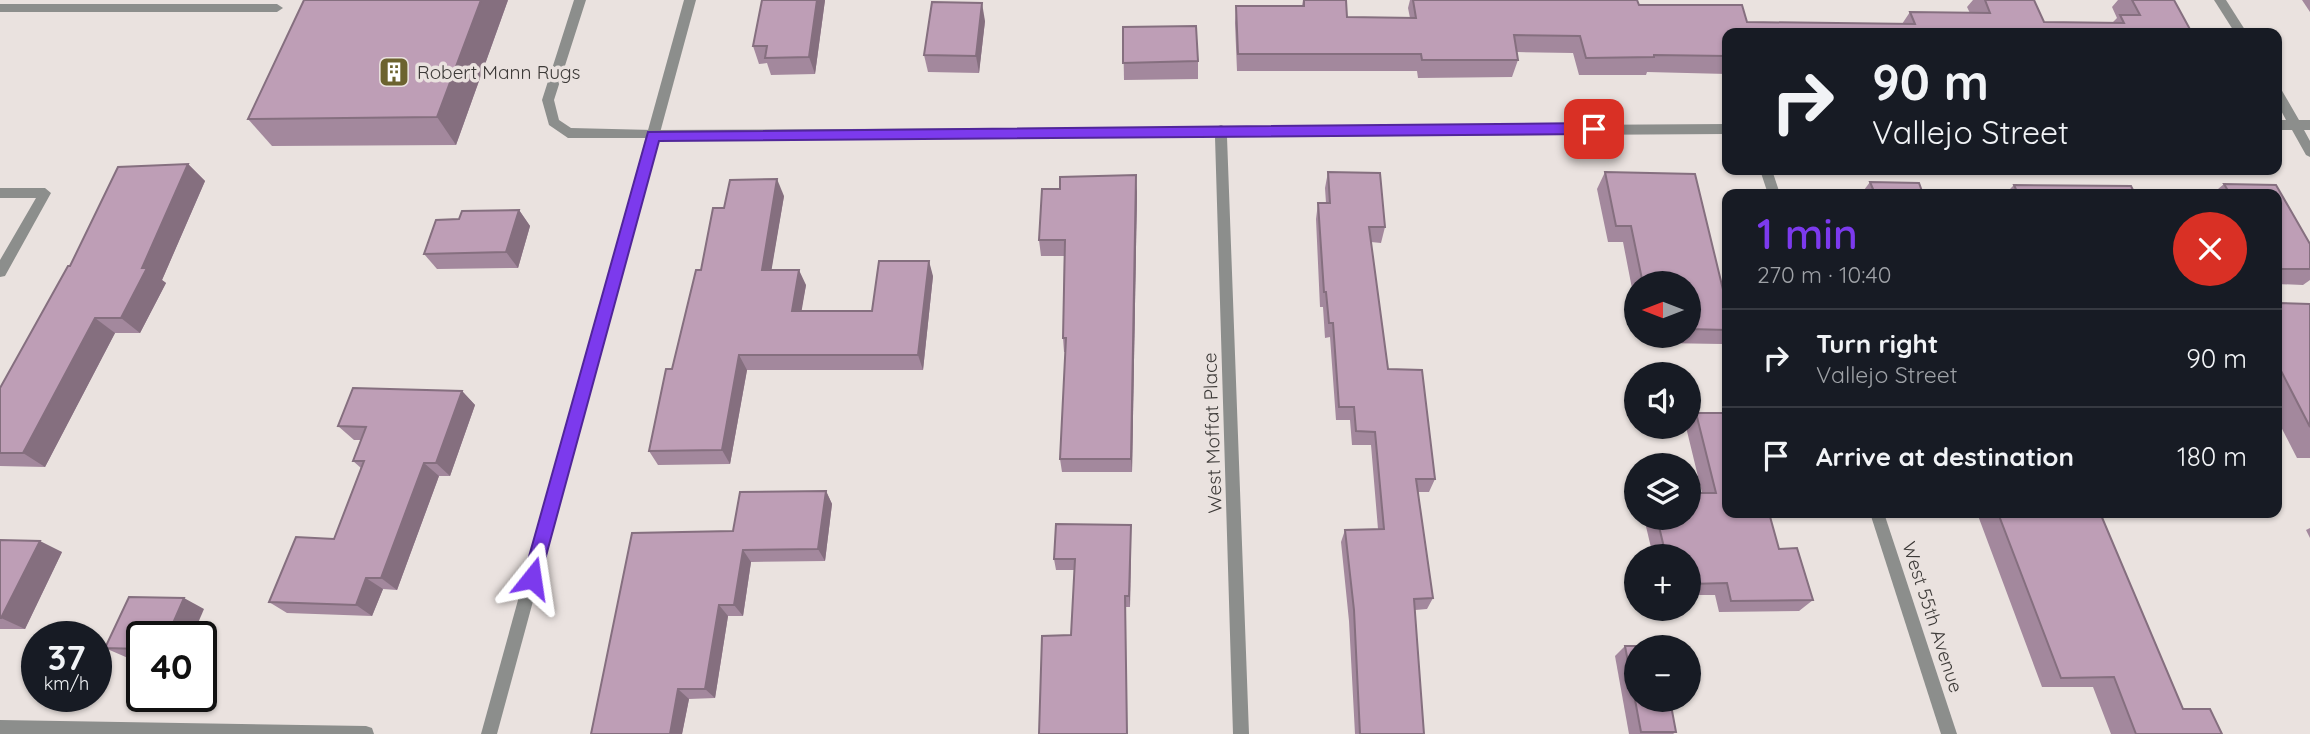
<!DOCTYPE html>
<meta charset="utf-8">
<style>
:root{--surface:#171b24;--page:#20242c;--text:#f1f3f6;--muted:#9ea1a6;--line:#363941;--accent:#7c3aed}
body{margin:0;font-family:Quicksand,sans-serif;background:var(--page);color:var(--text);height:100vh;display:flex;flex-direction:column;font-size:26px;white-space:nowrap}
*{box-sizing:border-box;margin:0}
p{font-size:23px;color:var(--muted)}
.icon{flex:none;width:38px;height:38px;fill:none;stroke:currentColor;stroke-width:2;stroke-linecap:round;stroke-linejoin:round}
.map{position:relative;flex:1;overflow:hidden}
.panel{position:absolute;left:1722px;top:189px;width:560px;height:329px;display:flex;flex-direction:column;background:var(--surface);border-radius:14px;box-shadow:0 2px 5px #0004}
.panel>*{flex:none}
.top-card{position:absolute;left:1722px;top:28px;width:560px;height:147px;border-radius:14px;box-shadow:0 2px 5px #0004;background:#171b24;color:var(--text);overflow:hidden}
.needle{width:46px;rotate:270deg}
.buttons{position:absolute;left:1624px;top:271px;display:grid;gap:14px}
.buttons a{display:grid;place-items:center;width:77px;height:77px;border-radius:50%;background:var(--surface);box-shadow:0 2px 5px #0004;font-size:35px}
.speed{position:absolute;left:21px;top:621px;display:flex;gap:14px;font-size:35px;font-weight:700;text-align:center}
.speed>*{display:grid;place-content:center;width:91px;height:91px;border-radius:50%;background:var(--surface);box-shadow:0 2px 5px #0004;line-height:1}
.speed small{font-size:18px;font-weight:400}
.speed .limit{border:4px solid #111;border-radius:10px;background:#fff;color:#111}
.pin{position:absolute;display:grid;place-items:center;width:60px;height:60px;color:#fff;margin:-30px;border-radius:14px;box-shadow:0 4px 10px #0006}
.me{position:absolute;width:77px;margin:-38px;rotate:15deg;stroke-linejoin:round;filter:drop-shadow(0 0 5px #0008)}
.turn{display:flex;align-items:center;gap:24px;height:147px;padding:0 35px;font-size:32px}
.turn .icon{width:91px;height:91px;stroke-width:2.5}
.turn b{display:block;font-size:49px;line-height:60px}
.round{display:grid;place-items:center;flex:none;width:74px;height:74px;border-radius:37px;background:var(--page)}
.head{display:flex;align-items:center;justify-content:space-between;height:119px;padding:0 35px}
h1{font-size:42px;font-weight:600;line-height:52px;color:var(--accent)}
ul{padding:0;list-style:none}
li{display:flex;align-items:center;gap:21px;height:98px;padding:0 35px;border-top:2px solid var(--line)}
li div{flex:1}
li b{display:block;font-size:26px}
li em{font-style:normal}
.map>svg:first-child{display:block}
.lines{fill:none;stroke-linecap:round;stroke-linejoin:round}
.service{fill:#8c8e8c;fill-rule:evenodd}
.minor{fill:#8c8e8c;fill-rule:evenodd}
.tertiary{fill:#8c8e8c;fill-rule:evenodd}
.wall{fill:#a3889d}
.shaded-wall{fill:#856f7f}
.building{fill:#be9eb6;stroke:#856f7f;stroke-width:2}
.route{fill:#7c3aed;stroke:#51269a;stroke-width:2}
.labels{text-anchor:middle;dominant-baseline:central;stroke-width:7;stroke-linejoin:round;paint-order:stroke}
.poi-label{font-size:19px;fill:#3d3a38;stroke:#eae2df;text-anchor:start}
.street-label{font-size:19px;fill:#3d3a38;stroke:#eae2df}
</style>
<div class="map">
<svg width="2310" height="734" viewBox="0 0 2310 734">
<rect width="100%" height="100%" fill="#eae2df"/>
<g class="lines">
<!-- service -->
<g class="service">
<polygon points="574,0 586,0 554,100 559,120 571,128 653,130 659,135 657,138 568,138 549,125 542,100"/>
<polygon points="0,4 277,4 283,8 277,12 0,12"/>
</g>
<!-- minor -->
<g class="minor">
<polygon points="2214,0 2226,0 2247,33 2235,33"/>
<polygon points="2277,87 2281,89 2299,120 2310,120 2310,130 2304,130 2310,141 2310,157 2306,155 2292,130 2277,130 2277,120 2286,120 2277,103"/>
<polygon points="1727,124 1727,134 1227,137 1249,734 1233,734 1215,137 653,140 647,135 653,130 1216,127 1221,125 1226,127"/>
<polygon points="1760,170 1772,170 1780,194 1768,194"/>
<polygon points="0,188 45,188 51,193 5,276 0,277 0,260 36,198 0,198"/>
<polygon points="1870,513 1884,513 1957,734 1941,734"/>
<polygon points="0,720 366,726 372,728 374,734 0,734"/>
</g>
<!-- tertiary -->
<polygon class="tertiary" points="684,0 696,0 497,734 481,734"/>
</g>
<!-- wall -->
<g class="wall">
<polygon points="508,0 456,145 272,146 248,119"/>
<polygon points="762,0 825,0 815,74 771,75 767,63 759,64 753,46"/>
<polygon points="1303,0 1346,0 1347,17 1410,18 1408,8 1410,0 1637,0 1639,5 1747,22 1902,24 1910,12 1970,13 1967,7 1973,0 2034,0 2044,22 2112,23 2117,18 2112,7 2118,0 2174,0 2192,33 1727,33 1727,74 1647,72 1646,75 1579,75 1573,53 1517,52 1518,60 1512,77 1418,78 1417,71 1237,71 1235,23 1236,6 1302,6"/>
<polygon points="2302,0 2310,0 2310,12"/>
<polygon points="985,21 979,73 928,72 924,55"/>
<polygon points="1123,27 1198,61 1198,79 1124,80"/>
<polygon points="188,164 205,181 162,280 166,283 140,333 115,333 45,467 0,466 0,388 70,266"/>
<polygon points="1328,172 1385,227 1381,243 1371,242 1388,369 1435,479 1429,492 1418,492 1433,598 1427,609 1415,610 1424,734 1355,734 1349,621 1341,542 1345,530 1378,529 1371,445 1352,445 1350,420 1336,420 1330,337 1325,338 1323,307 1320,307 1316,219 1318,203 1326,203 1325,188"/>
<polygon points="1605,172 1727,306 1727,338 1722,344 1661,343 1660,336 1689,336 1689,284 1636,284 1636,309 1623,242 1608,242 1597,189"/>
<polygon points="1870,182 1923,194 1861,194"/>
<polygon points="2224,184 2276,185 2310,244 2310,280 2303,285 2277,284 2277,194 2212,194"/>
<polygon points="2014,185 2135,194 2005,194"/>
<polygon points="1137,192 1132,472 1062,472 1060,459 1066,352 1064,352 1063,338 1064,256 1041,256 1039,240"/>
<polygon points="784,196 771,270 806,285 801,311 872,311 933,276 923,370 747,370 730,464 658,465 649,451 701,270 724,208"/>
<polygon points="519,210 530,226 518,268 437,269 424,254 459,219"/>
<polygon points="2277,303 2310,304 2310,458 2297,458 2277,419"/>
<polygon points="462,391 475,405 450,476 439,476 397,590 383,589 372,616 287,613 269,602 334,539 361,468 353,461 361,440 354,440 338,426"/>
<polygon points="1696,413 1779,549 1813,600 1799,611 1719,612 1715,595 1689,595 1689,556 1653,556 1644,518 1689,518 1702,493 1686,427 1689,427 1689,422"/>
<polygon points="826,491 832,504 825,561 751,562 743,616 728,616 715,698 689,699 682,734 591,734 733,531"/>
<polygon points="1977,513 2083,513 2183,709 2222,734 2111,734 2093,687 2042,687"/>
<polygon points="1131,525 1130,607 1126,607 1071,635 1075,570 1056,570 1054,559"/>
<polygon points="2310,528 2310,538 2306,530"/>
<polygon points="0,540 62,552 25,629 0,629"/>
<polygon points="204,609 142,637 142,659 128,658 105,648"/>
<polygon points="1625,646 1676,732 1673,734 1629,734 1615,656"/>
</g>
<!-- shaded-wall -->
<g class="shaded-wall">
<polygon points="481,0 508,0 456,145 437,117"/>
<polygon points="817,0 825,0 815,74 809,57"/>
<polygon points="982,3 985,21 979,73 976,56"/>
<polygon points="188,164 205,181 162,280 166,283 140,333 121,318 142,268"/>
<polygon points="1136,175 1137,192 1132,472 1131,459"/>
<polygon points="777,179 784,196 769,285 762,270"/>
<polygon points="519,210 530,226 518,268 506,252"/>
<polygon points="929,261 933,276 923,370 918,355"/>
<polygon points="799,270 806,285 799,326 792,311"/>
<polygon points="95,318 115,333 45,467 23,453"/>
<polygon points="739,355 747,370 730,464 722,450"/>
<polygon points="462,391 475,405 450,476 436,463"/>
<polygon points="424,463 439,476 397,590 381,578"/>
<polygon points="826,491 832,504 825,561 818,549"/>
<polygon points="1131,525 1131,537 1130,607 1129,596"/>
<polygon points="40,541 62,552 25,629 1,618"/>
<polygon points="743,550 751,562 743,616 734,605"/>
<polygon points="366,578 383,589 372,616 356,605"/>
<polygon points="184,598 204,609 192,637 167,637"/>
<polygon points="719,605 728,616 715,698 705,689"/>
<polygon points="678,689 689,699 682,734 670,734"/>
</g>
<!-- building -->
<g class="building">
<polygon points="304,0 481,0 437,117 248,119"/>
<polygon points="762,0 817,0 809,57 765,58 767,46 753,46"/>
<polygon points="1304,0 1346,0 1347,17 1416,18 1413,0 1637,0 1639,5 1742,5 1747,22 1915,24 1910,12 1990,13 1985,0 2034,0 2044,22 2124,23 2120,15 2140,15 2132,0 2174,0 2192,33 1727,33 1727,56 1654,55 1654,57 1586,58 1580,36 1514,35 1518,60 1422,60 1421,54 1238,54 1236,6 1304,6"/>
<polygon points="932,2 982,3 976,56 924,55"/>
<polygon points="1196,26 1198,61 1123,63 1123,27"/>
<polygon points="188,164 142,268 147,268 121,318 95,318 23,453 0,453 0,388 68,266 70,266 118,167"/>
<polygon points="1328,172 1380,173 1385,227 1369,227 1388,369 1422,370 1435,479 1416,479 1433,598 1414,599 1424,734 1360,734 1354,610 1345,530 1384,529 1375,432 1356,431 1354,407 1339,407 1333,323 1329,323 1326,292 1324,292 1318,203 1330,203"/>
<polygon points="1605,172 1695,174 1727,306 1727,330 1689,329 1689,284 1643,284 1631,226 1616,226"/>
<polygon points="1136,175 1131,459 1060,459 1066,338 1063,338 1065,240 1039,240 1042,189 1060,189 1060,177"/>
<polygon points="777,179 762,270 799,270 792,311 872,311 879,261 929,261 918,355 739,355 722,450 649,451 666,369 672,369 696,270 701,270 713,208 724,208 730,180"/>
<polygon points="1870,182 1919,183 1923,194 1875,194"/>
<polygon points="2224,184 2276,185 2310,244 2310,269 2277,269 2277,194 2230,194"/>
<polygon points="2014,185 2131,186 2135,194 2018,194"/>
<polygon points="519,210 506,252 424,254 436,220 459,219 462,211"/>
<polygon points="2277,303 2310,304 2310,427 2277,363"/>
<polygon points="353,388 462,391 436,463 424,463 381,578 366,578 356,605 269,602 296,537 334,539 364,461 353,461 366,427 338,426"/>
<polygon points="1696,413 1727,413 1727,513 1769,513 1779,549 1797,548 1813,600 1731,601 1727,583 1689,584 1689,556 1666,556 1657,518 1689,518 1689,493 1716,493"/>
<polygon points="826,491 818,549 743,550 734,605 719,605 705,689 678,689 670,734 591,734 632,533 733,531 740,492"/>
<polygon points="1998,513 2083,513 2084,515 2101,515 2183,709 2210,709 2222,734 2136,734 2114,677 2061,678"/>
<polygon points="1056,524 1131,525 1129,596 1125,596 1127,734 1039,734 1042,636 1071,635 1075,559 1054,559"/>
<polygon points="0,540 40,541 1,618 0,618"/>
<polygon points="129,597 184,598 167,637 142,637 142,649 105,648"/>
<polygon points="1625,646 1660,646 1660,648 1636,648 1636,700 1670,700 1676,732 1641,732"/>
</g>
<!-- route -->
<polygon class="route" points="1594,123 1601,129 1594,134 659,141 540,578 538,584 532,586 525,584 523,578 648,132"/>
<!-- icons -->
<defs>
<g id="building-square" transform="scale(1.575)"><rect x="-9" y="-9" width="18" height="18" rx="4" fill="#6c632f" stroke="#eae2df"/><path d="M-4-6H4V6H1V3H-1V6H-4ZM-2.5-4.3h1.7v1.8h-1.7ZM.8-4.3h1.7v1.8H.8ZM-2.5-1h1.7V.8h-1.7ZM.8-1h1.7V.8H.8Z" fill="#fff"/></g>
</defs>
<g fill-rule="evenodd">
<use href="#building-square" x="394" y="72"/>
</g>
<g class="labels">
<!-- poi labels -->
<g class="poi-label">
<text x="417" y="72">Robert Mann Rugs</text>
</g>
<!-- street labels -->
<g class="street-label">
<text transform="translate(1212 433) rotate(-92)">West Moffat Place</text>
<text transform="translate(1933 617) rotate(72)">West 55th Avenue</text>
</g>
</g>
</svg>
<div class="buttons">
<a><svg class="needle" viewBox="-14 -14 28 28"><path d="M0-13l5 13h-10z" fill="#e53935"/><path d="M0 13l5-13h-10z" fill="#9ea1a6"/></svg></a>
<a><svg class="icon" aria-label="sound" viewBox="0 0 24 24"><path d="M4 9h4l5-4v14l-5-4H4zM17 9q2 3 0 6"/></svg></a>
<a><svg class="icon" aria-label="layers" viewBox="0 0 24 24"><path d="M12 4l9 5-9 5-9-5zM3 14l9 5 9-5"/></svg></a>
<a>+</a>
<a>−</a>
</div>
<div class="speed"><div>37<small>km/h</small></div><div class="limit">40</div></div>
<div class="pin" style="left:1594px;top:129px;background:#d93025"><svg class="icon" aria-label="arrive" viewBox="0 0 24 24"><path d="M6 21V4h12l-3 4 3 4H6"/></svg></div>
<svg class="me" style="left:532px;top:578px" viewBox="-20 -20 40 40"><path d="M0-17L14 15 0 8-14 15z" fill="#7c3aed" stroke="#fff" stroke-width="4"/></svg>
<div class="top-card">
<div class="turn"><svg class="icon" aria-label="right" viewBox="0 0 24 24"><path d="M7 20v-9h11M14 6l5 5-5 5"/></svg><div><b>90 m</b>Vallejo Street</div></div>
</div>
<section class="panel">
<div class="head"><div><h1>1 min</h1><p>270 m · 10:40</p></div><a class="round" style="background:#d93025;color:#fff"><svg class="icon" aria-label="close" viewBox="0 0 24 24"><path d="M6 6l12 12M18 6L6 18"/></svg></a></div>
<ul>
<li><svg class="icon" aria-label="right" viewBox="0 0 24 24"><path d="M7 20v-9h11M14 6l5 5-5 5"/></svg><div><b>Turn right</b><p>Vallejo Street</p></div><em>90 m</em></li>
<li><svg class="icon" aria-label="arrive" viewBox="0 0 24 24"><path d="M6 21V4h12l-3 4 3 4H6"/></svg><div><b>Arrive at destination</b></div><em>180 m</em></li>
</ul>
</section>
</div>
